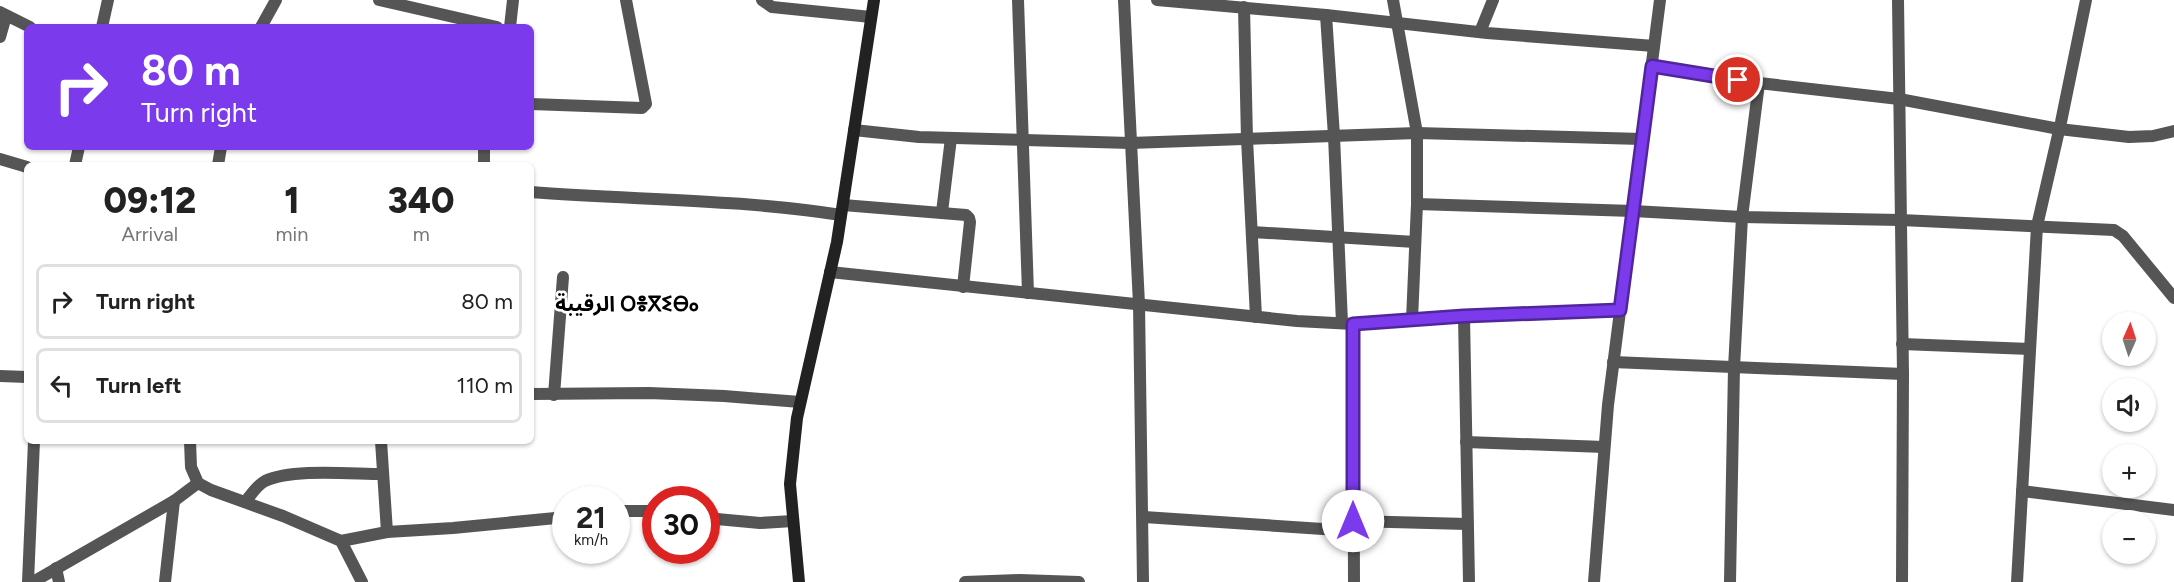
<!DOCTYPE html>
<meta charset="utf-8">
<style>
:root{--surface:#fff;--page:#f2f2f2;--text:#222;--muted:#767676;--line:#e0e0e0}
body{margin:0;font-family:Figtree,"Noto Sans Arabic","Noto Sans Tifinagh",sans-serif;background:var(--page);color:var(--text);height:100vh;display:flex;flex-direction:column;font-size:22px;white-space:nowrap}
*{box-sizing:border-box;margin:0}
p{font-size:20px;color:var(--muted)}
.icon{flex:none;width:33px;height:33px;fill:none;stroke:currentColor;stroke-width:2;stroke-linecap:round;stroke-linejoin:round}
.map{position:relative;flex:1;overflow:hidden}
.side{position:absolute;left:24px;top:162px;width:510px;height:282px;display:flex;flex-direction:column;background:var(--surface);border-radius:9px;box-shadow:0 2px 4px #0004}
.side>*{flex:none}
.guide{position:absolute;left:24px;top:24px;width:510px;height:126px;border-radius:9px;box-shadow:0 2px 4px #0004;background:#7c3aed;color:#fff;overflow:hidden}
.needle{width:39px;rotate:3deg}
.fabs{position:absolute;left:2102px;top:312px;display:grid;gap:12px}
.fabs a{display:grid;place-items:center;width:54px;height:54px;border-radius:50%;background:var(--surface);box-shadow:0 2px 4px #0004;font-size:30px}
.speed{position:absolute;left:552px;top:486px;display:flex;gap:12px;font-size:30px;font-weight:700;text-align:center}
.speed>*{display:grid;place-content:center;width:78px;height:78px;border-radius:50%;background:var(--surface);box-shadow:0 2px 4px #0004;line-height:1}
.speed small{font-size:15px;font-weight:400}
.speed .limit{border:9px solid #d22;background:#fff;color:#111}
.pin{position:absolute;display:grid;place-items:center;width:51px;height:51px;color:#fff;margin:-26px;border:3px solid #fff;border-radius:50%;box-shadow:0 2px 6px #0007}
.me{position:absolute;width:66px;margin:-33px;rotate:0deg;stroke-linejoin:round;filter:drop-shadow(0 0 4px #0008)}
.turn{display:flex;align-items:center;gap:21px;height:126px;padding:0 18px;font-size:27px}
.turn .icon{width:78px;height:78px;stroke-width:2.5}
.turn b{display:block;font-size:42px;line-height:51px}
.eta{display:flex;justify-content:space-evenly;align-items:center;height:102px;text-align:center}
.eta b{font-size:36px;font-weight:800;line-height:42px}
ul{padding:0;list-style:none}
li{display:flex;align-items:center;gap:18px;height:75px;margin:0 12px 9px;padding:0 6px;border:3px solid var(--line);border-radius:9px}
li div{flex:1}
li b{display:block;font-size:22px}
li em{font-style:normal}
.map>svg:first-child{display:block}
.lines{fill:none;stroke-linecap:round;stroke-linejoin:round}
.minor{stroke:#555;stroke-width:12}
.tertiary{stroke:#555;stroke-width:12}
.secondary{stroke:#222;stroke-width:12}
.route-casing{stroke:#51269a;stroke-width:15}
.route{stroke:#7c3aed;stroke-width:10}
.labels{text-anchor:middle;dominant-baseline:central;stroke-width:5;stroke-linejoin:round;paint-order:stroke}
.district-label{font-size:21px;font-weight:bold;fill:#000;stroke:#fff}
</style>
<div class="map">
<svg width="2174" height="582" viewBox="0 0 2174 582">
<rect width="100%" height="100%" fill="#fff"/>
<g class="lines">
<!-- minor -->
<g class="minor">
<polyline points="379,0 497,27"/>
<polyline points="762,0 772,7 871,17"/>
<polyline points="1018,0 1028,293"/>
<polyline points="1124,0 1139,304 1143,582"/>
<polyline points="1157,0 1326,15 1487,33 1654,46"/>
<polyline points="1393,0 1417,133 1417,204 1412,320"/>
<polyline points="1898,0 1903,374 1902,582"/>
<polyline points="1244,7 1247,139 1256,317"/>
<polyline points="0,12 30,27"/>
<polyline points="1326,15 1334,136 1342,323"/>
<polyline points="102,27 108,0"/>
<polyline points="510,27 513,0"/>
<polyline points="1480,32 1493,0"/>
<polyline points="0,37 6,16"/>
<polyline points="1652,66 1759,83 1899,99 2059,129 2129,137 2153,136 2174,131"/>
<polyline points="531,104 642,108 646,104 626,0"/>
<polyline points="854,130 919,137 1130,143 1417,133 1642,139"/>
<polyline points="484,147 484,165"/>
<polyline points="0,159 27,167"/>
<polyline points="75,165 79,147"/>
<path d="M 531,192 C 634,200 739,199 841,215"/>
<polyline points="1417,204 1633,211 1742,217 1901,220 2114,230 2123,236 2174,298"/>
<polyline points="843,205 966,215 969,218 970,222 963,287"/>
<polyline points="942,212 951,138"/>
<polyline points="1252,232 1415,242"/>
<polyline points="830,272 1297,321 1353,324 1464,316 1620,310"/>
<polyline points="1464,316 1469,582"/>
<polyline points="1353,324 1354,582"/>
<polyline points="1902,344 2030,349"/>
<polyline points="1613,362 1903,374"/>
<polyline points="0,376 27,377"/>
<polyline points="531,394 649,393 724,396 800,402"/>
<polyline points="554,395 563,277"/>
<polyline points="381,441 387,532"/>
<polyline points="1466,442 1604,447"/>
<polyline points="2022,491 2174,510"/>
<path d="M 245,502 C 251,495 257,485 265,481 C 293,468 351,474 383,474"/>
<polyline points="616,511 656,511"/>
<polyline points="1144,517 1353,531"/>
<polyline points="706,518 760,523 793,521"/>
<polyline points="1353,521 1467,524"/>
<polyline points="341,541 387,532 453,528 566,517"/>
<polyline points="56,568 59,582"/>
<polyline points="28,582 34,441"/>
<polyline points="33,582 174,501 198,483"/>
<polyline points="165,582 174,501"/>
<polyline points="1594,582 1608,405 1660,0"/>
<polyline points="1730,582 1734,368 1742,217 1759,83"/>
<polyline points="2017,582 2037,226 2061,122 2086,0"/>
</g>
<!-- tertiary -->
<g class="tertiary">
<polyline points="261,27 276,0"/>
<polyline points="218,165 221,147"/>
<polyline points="190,441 191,467 198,483 211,490 283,516 341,541 362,582"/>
<polyline points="965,582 1020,580 1079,582"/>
</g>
<!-- secondary -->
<polyline class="secondary" points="799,582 790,484 797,418 837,242 874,0"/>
</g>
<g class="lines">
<!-- route casing -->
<g class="route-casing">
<polyline id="route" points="1353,521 1353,324 1464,316 1620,310 1652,66 1738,80"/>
</g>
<!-- route -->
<use href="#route" class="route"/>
</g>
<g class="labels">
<!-- district labels -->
<g class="district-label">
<text x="627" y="303">الرقيبة ⵔⴻⴳⵉⴱⴰ</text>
</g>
</g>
</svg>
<div class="fabs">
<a><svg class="needle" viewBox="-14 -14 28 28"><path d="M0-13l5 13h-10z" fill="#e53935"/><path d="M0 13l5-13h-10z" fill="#767676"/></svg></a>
<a><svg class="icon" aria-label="sound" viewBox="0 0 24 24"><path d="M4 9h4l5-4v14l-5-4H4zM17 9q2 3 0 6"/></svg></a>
<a>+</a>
<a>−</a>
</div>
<div class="speed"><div>21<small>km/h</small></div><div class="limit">30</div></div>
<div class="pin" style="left:1738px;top:80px;background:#d93025"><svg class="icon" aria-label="arrive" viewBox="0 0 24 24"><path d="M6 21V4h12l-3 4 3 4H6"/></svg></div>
<svg class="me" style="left:1353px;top:521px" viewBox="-20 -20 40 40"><circle r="19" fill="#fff"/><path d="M0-13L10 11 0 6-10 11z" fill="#7c3aed"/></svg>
<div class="guide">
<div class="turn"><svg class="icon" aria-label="right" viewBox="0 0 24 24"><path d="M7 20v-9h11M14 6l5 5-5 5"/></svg><div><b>80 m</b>Turn right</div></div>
</div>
<section class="side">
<div class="eta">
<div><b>09:12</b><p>Arrival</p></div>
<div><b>1</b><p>min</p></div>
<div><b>340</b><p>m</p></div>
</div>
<ul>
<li><svg class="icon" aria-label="right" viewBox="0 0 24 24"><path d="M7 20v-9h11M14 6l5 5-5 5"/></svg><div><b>Turn right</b></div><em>80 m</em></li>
<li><svg class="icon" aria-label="left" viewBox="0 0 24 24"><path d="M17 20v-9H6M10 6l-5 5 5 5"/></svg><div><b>Turn left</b></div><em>110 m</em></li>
</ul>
</section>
</div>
